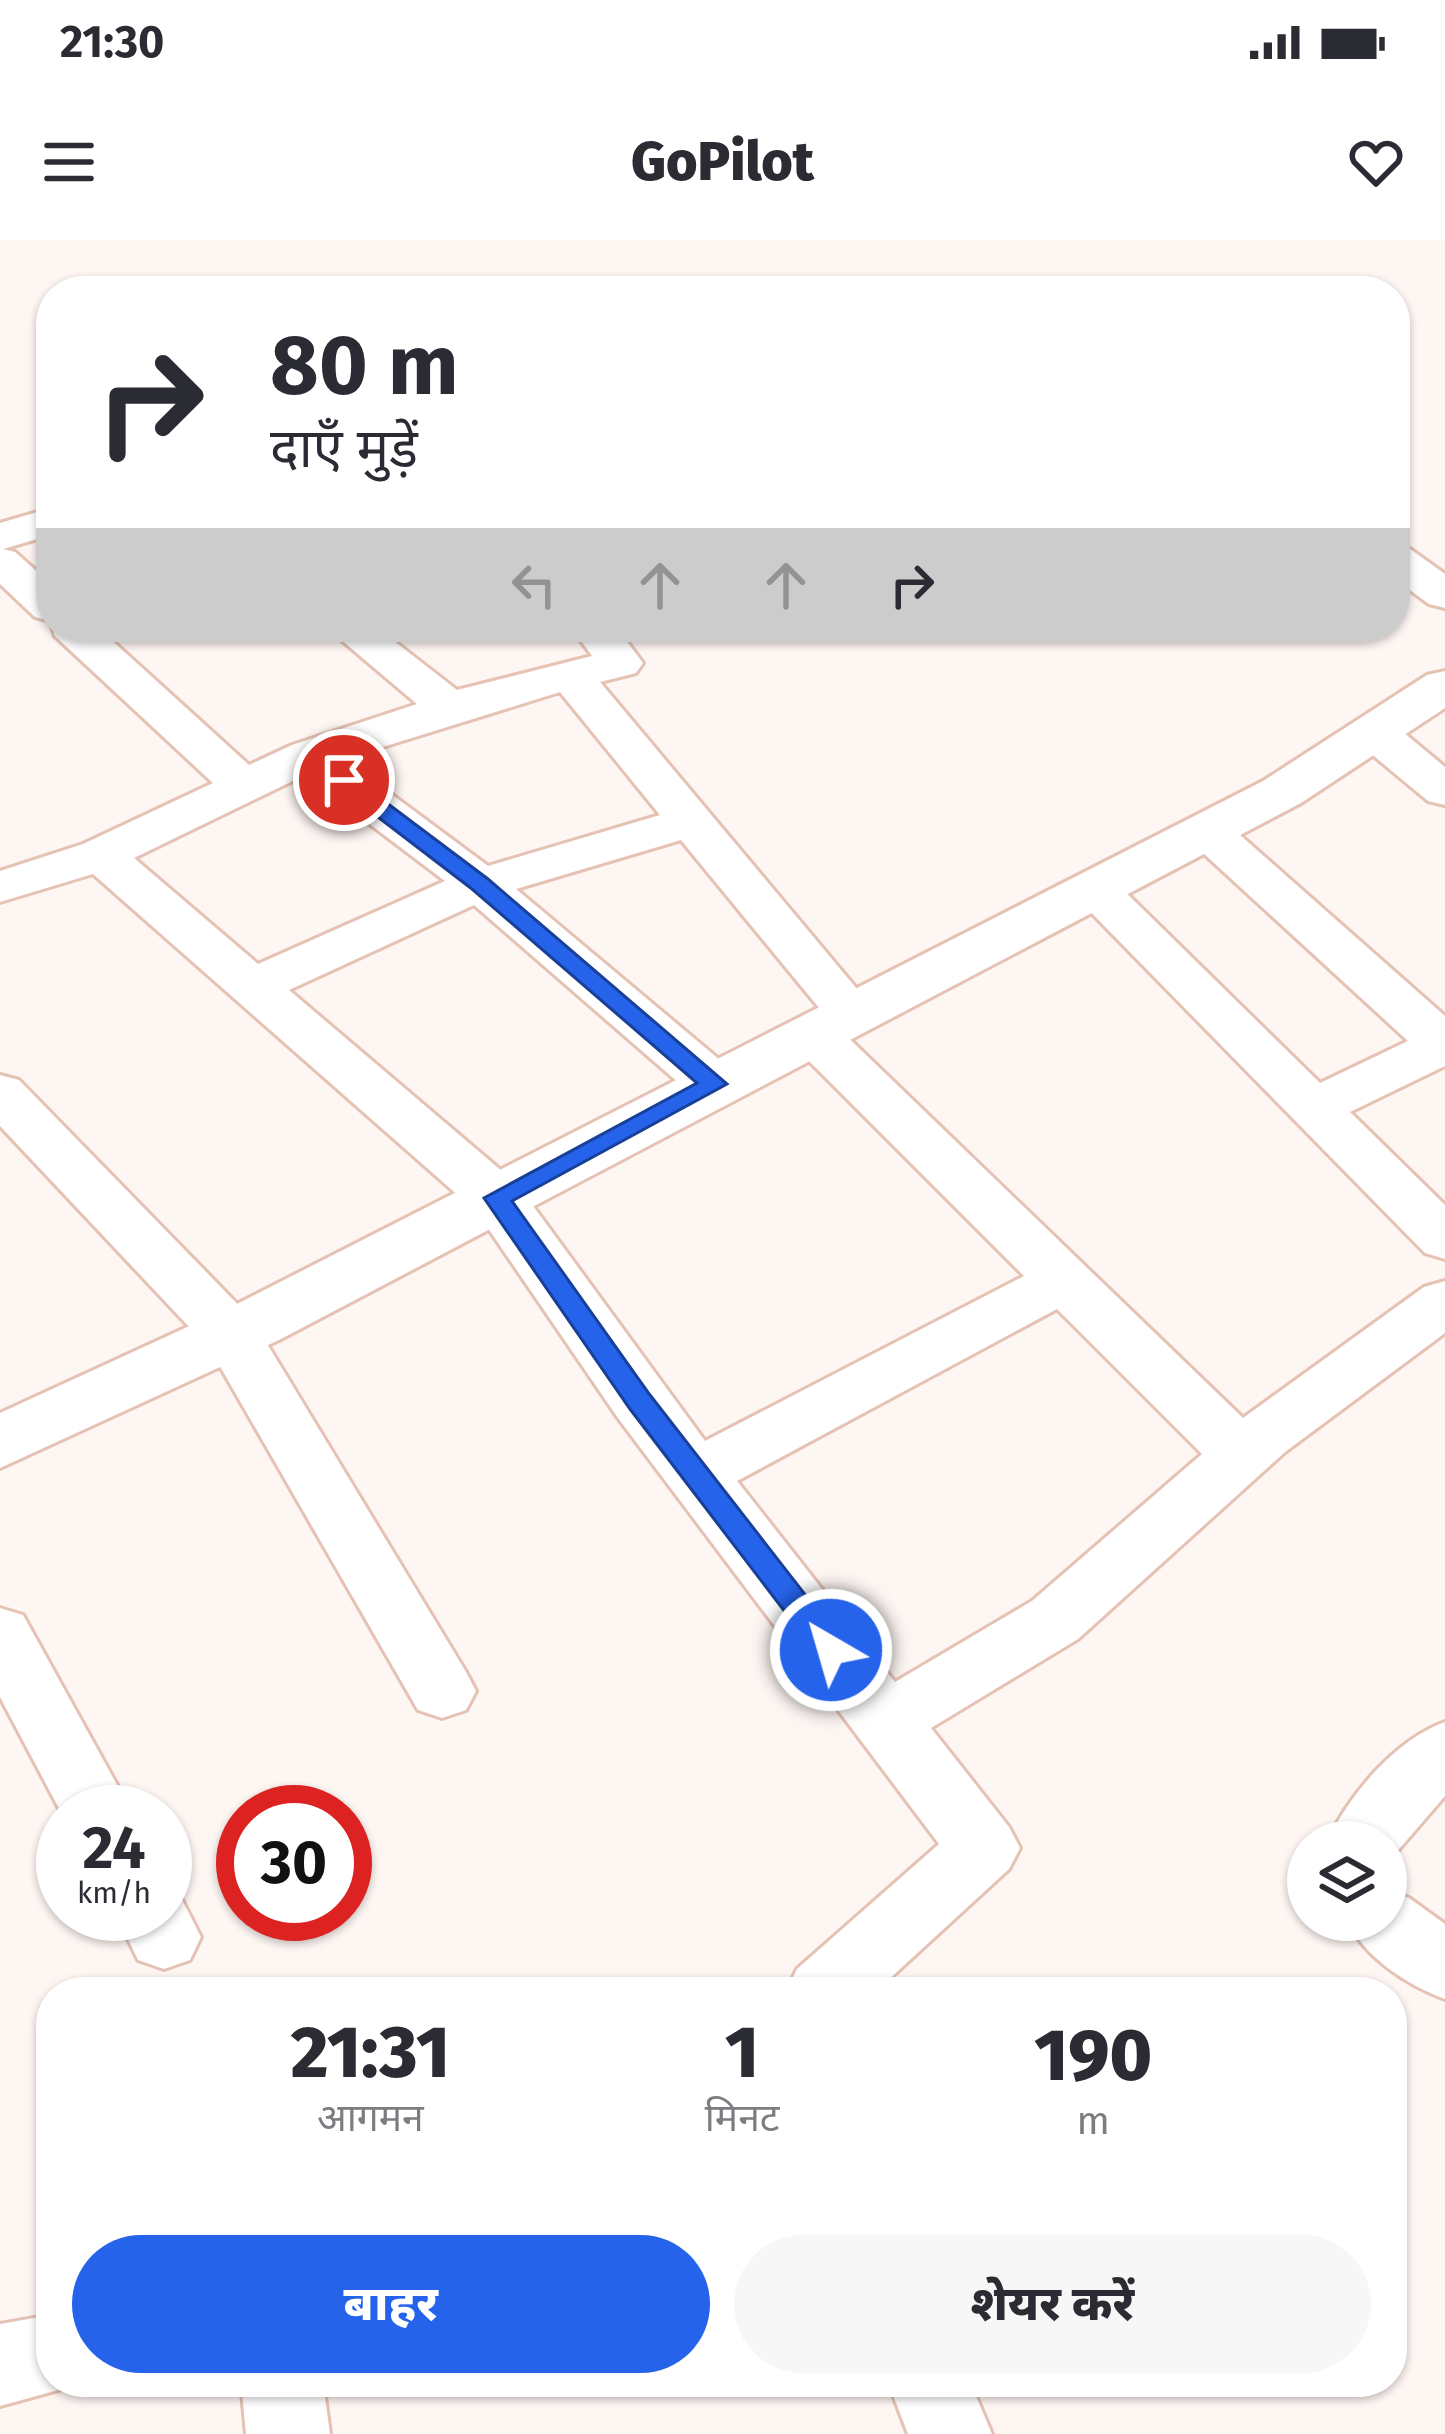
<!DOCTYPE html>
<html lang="hi">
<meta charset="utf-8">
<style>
:root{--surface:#fff;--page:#f7f7f7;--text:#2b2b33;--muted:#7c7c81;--accent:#2563eb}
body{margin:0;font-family:"Fira Sans","Noto Sans Devanagari",sans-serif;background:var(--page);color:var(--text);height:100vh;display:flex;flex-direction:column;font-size:45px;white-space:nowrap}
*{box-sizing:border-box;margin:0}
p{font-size:39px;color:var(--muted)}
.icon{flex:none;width:66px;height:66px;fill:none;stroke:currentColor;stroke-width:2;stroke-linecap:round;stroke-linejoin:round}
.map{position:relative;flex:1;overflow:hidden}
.details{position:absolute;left:36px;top:1737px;width:1371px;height:420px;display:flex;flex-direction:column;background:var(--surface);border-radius:48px;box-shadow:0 3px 9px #0004}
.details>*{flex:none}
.top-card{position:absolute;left:36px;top:36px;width:1374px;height:366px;border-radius:48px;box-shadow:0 3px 9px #0004;background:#fff;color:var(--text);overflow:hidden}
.buttons{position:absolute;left:1287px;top:1581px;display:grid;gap:24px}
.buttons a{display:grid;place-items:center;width:120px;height:120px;border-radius:50%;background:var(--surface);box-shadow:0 3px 9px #0004;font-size:60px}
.speed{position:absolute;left:36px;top:1545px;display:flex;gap:24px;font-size:60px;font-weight:700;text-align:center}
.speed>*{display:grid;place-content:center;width:156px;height:156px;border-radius:50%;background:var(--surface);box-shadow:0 3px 9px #0004;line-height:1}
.speed small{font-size:30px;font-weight:400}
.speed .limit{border:18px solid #d22;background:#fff;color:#111}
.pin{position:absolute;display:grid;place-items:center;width:102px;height:102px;color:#fff;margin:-51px;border:6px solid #fff;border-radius:50%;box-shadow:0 3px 12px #0007}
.me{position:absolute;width:132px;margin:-66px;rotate:322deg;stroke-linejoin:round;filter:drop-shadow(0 0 9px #0008)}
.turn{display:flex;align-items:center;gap:42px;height:252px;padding:0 36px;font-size:54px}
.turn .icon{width:156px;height:156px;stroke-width:2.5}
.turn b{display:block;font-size:84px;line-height:102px}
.lanes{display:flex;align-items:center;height:114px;padding:0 36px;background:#0003;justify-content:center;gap:60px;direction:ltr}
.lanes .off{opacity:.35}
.eta{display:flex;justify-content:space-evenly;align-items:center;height:204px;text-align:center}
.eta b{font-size:72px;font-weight:800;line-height:84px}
.action{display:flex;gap:24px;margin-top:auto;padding:24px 36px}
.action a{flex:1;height:138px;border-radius:72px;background:var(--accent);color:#fff;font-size:48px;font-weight:800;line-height:138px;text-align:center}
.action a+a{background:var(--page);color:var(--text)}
.status{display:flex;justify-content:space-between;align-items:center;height:84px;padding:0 60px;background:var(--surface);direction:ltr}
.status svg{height:33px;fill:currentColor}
header{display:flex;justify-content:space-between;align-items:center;height:156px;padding:0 36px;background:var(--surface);font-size:54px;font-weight:800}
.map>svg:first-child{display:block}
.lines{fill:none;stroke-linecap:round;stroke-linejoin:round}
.minor-casing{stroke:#e5c2b4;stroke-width:6}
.secondary-casing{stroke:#e5c2b4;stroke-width:6}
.minor{fill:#fff;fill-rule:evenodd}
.secondary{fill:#fff;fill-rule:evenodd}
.route{fill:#2563eb;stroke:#184099;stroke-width:3}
</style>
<div class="status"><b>21:30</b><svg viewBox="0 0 49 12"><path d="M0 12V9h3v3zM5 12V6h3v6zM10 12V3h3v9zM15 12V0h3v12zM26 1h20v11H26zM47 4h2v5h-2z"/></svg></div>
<header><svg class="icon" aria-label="menu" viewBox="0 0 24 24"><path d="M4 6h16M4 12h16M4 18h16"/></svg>GoPilot<svg class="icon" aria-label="heart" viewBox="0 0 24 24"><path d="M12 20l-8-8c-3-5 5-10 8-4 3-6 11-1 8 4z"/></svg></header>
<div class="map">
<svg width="1445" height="2194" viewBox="0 0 1445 2194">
<rect width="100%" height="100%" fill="#fef6f3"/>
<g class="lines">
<!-- minor casing -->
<g class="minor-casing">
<g id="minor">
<polygon points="51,268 51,295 3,309 15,312 51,344 51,381 35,377 0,344 0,283"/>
<polygon points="1395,305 1410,309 1445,334 1445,368 1429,364 1395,339"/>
<path d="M 51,384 L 97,387 L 249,525 L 292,505 L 417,464 L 326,387 L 376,387 L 457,450 L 592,416 L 571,387 L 616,387 L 643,423 L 636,433 L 600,442 L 877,773 L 870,785 L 851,790 L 836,786 L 1243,1178 L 1424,1047 L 1445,1041 L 1445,1093 L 1285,1212 L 1078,1399 L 931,1488 L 1009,1587 L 1020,1608 L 1009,1629 L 875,1752 L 786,1752 L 797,1729 L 939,1604 L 618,1178 L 477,972 L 93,634 L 0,662 L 0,631 L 83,604 L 213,543 L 55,396 ZM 560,452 L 660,575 L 488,626 L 344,519 ZM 305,535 L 445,641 L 258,724 L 134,618 ZM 681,600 L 829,780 L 812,776 L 793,781 L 785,793 L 793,805 L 1024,1036 L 705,1201 L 517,944 L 289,750 L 474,665 L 695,857 L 714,862 L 733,857 L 741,844 L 733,831 L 516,649 ZM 1057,1069 L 1202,1214 L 1032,1361 L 895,1442 L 737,1241 Z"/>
<polygon points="1374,478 1391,482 1445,527 1445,565 1428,561 1357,502 1351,492 1357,482"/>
<polygon points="1206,575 1223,580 1445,776 1445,826 1350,872 1445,965 1445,1019 1425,1013 1068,649 1075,638 1093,634 1111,638 1320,843 1408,801 1189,600 1182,590 1189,580"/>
<polygon points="0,835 19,840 252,1079 466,1432 476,1451 466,1470 442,1478 418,1470 210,1109 0,886"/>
<polygon points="0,1368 23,1375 132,1572 63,1576 0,1457"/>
<path d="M 1445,1482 L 1445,1556 L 1387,1623 L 1386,1602 L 1327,1602 C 1349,1555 1395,1500 1445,1482 Z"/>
<polygon points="165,1647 178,1652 201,1697 190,1720 164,1729 138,1720 116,1674 165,1674"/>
<path d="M 1386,1649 L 1409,1658 L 1445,1684 L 1445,1759 C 1407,1745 1364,1717 1347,1680 L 1386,1680 Z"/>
<polygon points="51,2075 51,2142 80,2144 0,2166 0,2084"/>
<polygon points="241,2142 323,2142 330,2194 246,2194"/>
<polygon points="888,2142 970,2142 992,2194 908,2194"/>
</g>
</g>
<!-- secondary casing -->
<g class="secondary-casing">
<polygon id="secondary" points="1445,431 1445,468 1301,563 279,1100 0,1228 0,1173 233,1066 1263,541 1427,435"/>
</g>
<!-- minor -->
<use href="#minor" class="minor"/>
<!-- secondary -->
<use href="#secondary" class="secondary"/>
</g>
<!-- route -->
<polygon class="route" points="336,536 351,536 488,639 727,844 512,961 650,1155 842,1402 847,1410 842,1419 821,1419 630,1169 484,958 697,843 472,649 336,545"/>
</svg>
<div class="buttons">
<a><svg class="icon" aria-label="layers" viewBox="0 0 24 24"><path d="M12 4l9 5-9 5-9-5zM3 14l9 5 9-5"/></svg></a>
</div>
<div class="speed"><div>24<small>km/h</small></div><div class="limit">30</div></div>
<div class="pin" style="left:344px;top:540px;background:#d93025"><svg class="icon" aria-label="arrive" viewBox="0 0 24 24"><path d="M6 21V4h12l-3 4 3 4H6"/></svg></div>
<svg class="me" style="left:831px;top:1410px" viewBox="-20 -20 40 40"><circle r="17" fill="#2563eb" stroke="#fff" stroke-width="3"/><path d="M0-11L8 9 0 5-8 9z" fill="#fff"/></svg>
<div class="top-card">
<div class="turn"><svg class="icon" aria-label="right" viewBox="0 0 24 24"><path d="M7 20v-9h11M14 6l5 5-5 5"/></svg><div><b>80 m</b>दाएँ मुड़ें</div></div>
<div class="lanes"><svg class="icon off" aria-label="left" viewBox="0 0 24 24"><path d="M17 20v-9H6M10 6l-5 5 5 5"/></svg><svg class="icon off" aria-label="ahead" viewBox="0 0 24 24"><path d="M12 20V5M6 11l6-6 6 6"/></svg><svg class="icon off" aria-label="ahead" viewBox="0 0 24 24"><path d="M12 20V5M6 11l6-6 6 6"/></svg><svg class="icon" aria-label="right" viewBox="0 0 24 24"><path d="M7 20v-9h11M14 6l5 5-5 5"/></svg></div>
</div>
<section class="details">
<div class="eta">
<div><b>21:31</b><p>आगमन</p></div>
<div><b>1</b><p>मिनट</p></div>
<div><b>190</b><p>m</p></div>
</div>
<div class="action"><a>बाहर</a><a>शेयर करें</a></div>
</section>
</div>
